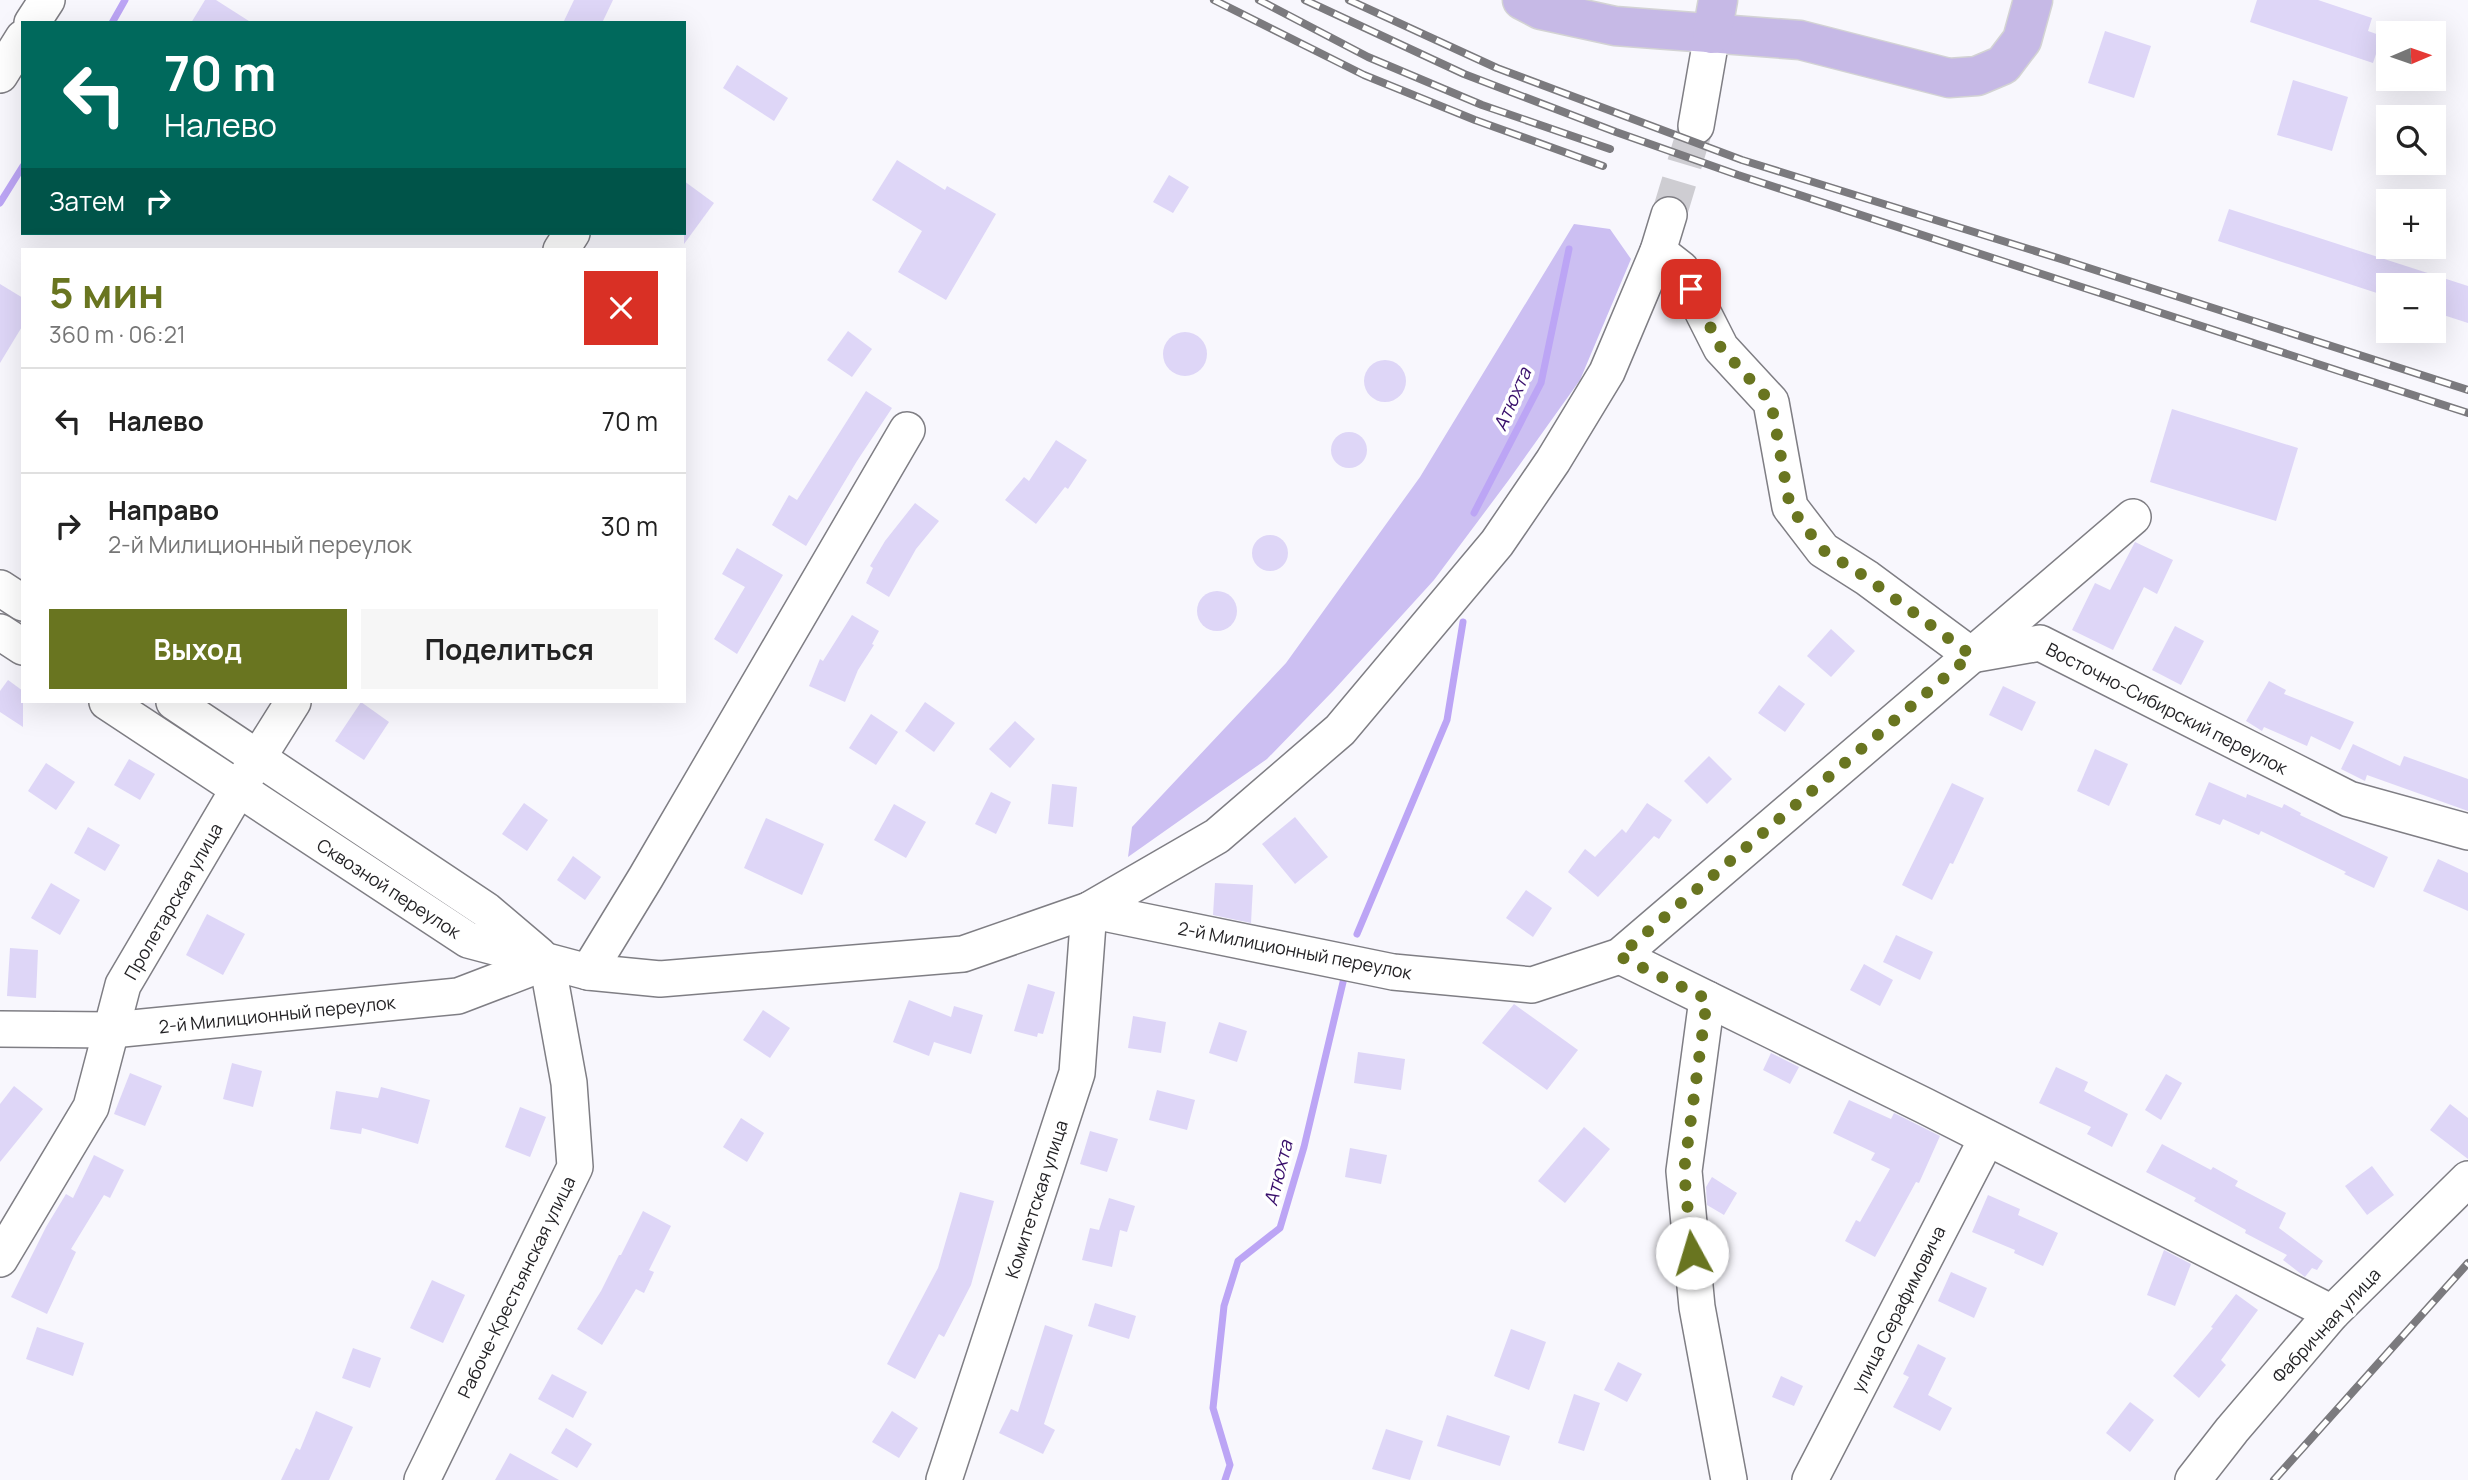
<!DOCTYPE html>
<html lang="ru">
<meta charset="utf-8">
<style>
:root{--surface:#fff;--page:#f6f6f6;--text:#222;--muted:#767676;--line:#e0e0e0;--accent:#697520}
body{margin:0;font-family:Manrope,sans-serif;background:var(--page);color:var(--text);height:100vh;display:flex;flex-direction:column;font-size:26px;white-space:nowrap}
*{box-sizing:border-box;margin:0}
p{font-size:23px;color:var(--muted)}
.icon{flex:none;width:38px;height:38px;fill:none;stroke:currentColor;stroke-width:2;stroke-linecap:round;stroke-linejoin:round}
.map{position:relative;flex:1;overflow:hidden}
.drawer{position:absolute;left:21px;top:248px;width:665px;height:455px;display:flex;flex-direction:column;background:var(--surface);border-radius:0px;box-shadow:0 7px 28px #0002}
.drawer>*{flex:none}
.top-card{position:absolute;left:21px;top:21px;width:665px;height:214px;border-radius:0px;box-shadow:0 7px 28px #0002;background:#00695c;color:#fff;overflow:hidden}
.needle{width:46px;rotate:88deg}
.tools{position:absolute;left:2376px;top:21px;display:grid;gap:14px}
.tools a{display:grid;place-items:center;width:70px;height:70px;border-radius:0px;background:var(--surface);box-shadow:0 7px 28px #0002;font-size:35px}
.pin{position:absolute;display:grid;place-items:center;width:60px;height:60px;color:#fff;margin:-30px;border-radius:14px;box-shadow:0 4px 10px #0006}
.me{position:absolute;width:77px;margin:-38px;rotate:354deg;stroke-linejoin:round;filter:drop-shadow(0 0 5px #0008)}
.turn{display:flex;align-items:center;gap:24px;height:147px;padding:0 28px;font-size:32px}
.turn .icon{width:91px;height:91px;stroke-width:2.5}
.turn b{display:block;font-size:49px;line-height:60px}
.then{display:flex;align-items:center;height:66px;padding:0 28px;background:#0003;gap:14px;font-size:26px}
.round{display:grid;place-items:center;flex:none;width:74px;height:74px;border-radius:0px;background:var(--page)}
.headline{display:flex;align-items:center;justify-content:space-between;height:119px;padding:0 28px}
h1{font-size:42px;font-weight:700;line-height:52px;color:var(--accent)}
.action{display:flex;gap:14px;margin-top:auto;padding:14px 28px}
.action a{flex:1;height:80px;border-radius:0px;background:var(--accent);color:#fff;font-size:28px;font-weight:700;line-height:80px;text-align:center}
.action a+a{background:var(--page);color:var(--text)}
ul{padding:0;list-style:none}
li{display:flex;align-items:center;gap:21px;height:105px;padding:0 28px;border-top:2px solid var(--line)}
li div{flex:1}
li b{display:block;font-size:26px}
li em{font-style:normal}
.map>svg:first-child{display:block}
.green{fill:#ccbff2}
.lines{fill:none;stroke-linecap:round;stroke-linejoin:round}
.stream{stroke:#bca5f5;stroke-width:7}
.building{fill:#ded6f7}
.minor-tunnel{stroke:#cecdd2;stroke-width:35;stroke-dasharray:35 18;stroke-linecap:butt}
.minor-casing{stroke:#7f7e84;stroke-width:38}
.major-casing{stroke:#d3d3d4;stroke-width:41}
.minor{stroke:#fff;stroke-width:35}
.major{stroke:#c6b9e6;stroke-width:38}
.rail-casing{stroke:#7b7a7e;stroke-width:8}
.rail{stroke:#fff;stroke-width:5;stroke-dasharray:16;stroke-linecap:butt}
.route{stroke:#697520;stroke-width:12;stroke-dasharray:0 21.6}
.labels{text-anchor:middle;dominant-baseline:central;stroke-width:7;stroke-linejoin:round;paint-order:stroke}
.street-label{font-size:18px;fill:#242326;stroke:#fff}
.water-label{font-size:19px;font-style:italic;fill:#380e6b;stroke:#fff}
</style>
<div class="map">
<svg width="2468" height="1480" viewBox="0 0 2468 1480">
<rect width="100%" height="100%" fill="#f8f7fd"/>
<!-- green -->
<polygon class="green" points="1574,224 1610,229 1631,259 1580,380 1508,481 1434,580 1333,691 1267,759 1128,857 1132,827 1286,663 1420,477"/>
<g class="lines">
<!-- stream -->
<g class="stream">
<polyline points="112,23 125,0"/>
<polyline points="0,203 23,166"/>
<polyline points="1474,513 1541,383 1569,249"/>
<polyline points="1357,934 1447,720 1463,622"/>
<polyline points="1225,1480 1230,1465 1213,1408 1224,1306 1238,1261 1280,1228 1304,1147 1344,978"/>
</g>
</g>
<!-- building -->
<g class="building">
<polygon points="205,0 216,0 252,23 191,23"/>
<polygon points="574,0 613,0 602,23 563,23"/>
<polygon points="2257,0 2318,0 2372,18 2368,31 2382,36 2373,63 2250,22"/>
<polygon points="2105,31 2151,46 2134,98 2088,83"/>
<polygon points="737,65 788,98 774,121 723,88"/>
<polygon points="2293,80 2348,97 2332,151 2277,135"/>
<polygon points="897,160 945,190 947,186 996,214 946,300 898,272 922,231 872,200"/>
<polygon points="1169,175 1189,187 1173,213 1153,202"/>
<polygon points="684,181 714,203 684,244"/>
<polygon points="2229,209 2468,286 2468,323 2434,312 2434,285 2389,285 2389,297 2218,241"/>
<polygon points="0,284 23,298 23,325 0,363"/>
<polygon points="848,331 872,349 852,377 827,360"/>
<circle cx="1185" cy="354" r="22"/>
<circle cx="1385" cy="381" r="21"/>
<polygon points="866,391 892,408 857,461 806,546 772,525 789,495 797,500"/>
<polygon points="2172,409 2298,448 2276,521 2150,482"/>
<circle cx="1349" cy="450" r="18"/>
<polygon points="1056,440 1087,460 1068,489 1065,487 1036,524 1005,500 1024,477 1029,481"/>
<polygon points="915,503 939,521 916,549 889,597 866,583 873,568 870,566 885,541"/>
<circle cx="1270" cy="553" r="18"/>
<polygon points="2135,542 2173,560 2157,594 2144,587 2113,650 2072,630 2095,583 2110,590"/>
<polygon points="737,548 783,575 737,654 714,639 745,587 722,574"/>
<circle cx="1217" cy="611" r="20"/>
<polygon points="852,615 879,631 872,644 874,645 858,670 845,702 809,686 820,659 823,661"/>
<polygon points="2175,626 2204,641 2181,685 2152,670"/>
<polygon points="1831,629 1855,651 1831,677 1807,656"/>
<polygon points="8,680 23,691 23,727 0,712 0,691"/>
<polygon points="2269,681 2286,690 2284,694 2354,722 2340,750 2311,736 2307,746 2264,727 2262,731 2246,721"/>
<polygon points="1779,685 1805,704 1785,732 1758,713"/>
<polygon points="2003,686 2036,702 2022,731 1989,715"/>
<polygon points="361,702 389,722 364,760 335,741"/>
<polygon points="925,702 955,723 934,752 905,731"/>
<polygon points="871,714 898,732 876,765 849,748"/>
<polygon points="1015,721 1035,739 1010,768 989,749"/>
<polygon points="2353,744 2400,766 2404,756 2468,779 2468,811 2367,775 2365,781 2341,769"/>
<polygon points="2095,749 2128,764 2109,806 2077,791"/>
<polygon points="1709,756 1732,779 1707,804 1684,781"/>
<polygon points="129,759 155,774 140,800 114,785"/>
<polygon points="46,763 75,782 56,810 28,791"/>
<polygon points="2209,782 2246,798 2247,794 2282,808 2284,804 2301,813 2300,815 2388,857 2374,888 2344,874 2346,872 2261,831 2259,835 2223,819 2220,825 2195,815"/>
<polygon points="1952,783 1984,798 1953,864 1950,863 1932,900 1902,885"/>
<polygon points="1052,784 1077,787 1073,827 1048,824"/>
<polygon points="991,792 1011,802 996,834 975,824"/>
<polygon points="524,803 548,820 527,851 502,834"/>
<polygon points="1647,803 1672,820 1659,839 1654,836 1598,897 1568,872 1585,849 1595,857 1622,829 1626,833"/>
<polygon points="894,804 926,822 906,858 874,840"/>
<polygon points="1295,817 1328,857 1295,884 1262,844"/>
<polygon points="766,818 824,844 802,895 744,868"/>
<polygon points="88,827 120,845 105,871 74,853"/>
<polygon points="573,856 601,877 585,900 557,880"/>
<polygon points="2438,859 2468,873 2468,911 2423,891"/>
<polygon points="51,883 80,900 60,935 31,918"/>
<polygon points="1215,883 1253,885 1251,923 1213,915"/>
<polygon points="1526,890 1552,908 1533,937 1506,918"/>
<polygon points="207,914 245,934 223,975 186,955"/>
<polygon points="1896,935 1933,952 1920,980 1883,962"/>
<polygon points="10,948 38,950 36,998 7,996"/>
<polygon points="1864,964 1893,980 1880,1006 1850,990"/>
<polygon points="1028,984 1055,992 1043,1034 1038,1033 1037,1037 1014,1031"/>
<polygon points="909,1000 951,1017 954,1006 983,1015 971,1054 934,1042 929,1056 893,1042"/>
<polygon points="1514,1004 1578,1050 1547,1090 1482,1043"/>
<polygon points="763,1010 790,1028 770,1058 743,1040"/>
<polygon points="1133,1016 1166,1022 1161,1053 1128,1048"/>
<polygon points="1219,1022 1247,1031 1237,1062 1209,1053"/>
<polygon points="1358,1052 1405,1059 1401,1090 1354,1083"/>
<polygon points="1771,1053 1799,1067 1790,1084 1763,1070"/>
<polygon points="232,1063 262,1071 253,1107 223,1099"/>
<polygon points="2056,1067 2088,1082 2084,1091 2128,1114 2112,1147 2087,1134 2091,1127 2039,1103"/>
<polygon points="130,1073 162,1086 145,1126 114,1114"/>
<polygon points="2166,1074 2182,1083 2161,1120 2145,1110"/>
<polygon points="14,1086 43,1109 0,1162 0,1104"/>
<polygon points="381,1087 430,1100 418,1144 362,1128 361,1134 330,1129 336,1091 378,1098"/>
<polygon points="1157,1090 1195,1100 1187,1130 1149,1120"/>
<polygon points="1849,1100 1891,1119 1894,1113 1940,1136 1919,1183 1916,1182 1875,1257 1845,1241 1856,1220 1860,1222 1890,1169 1871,1160 1875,1153 1833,1133"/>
<polygon points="2450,1104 2468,1118 2468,1159 2430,1130"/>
<polygon points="520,1107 546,1117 530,1157 505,1147"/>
<polygon points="741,1118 764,1133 747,1162 723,1147"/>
<polygon points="1584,1127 1610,1149 1565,1203 1538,1181"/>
<polygon points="1090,1131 1118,1139 1107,1172 1080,1164"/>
<polygon points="2162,1144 2211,1170 2213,1167 2238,1181 2235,1186 2286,1213 2279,1228 2323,1261 2317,1270 2312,1268 2305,1277 2283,1260 2287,1255 2245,1233 2246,1230 2194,1201 2196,1198 2146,1172"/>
<polygon points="1350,1148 1387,1155 1381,1184 1345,1177"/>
<polygon points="94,1155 124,1170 110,1198 104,1195 71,1249 76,1252 47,1314 11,1297 46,1227 66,1194 73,1198"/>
<polygon points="2372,1166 2394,1195 2367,1215 2345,1186"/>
<polygon points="1712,1177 1737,1193 1724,1215 1707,1205 1706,1187"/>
<polygon points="960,1192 994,1201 971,1285 944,1337 939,1334 915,1379 887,1364 938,1268"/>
<polygon points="1988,1195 2020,1209 2018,1215 2058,1233 2043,1266 2014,1253 2015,1250 1972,1232"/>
<polygon points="1109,1198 1135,1206 1127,1232 1120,1230 1112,1267 1082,1260 1090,1228 1099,1230"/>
<polygon points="643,1211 671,1226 649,1270 654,1272 644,1293 636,1289 602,1345 577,1329 601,1291 619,1255 621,1255"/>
<polygon points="2164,1250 2191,1264 2175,1306 2147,1295"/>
<polygon points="1951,1272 1987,1288 1974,1318 1938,1301"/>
<polygon points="432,1280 465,1295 443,1343 410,1328"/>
<polygon points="2236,1294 2258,1310 2221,1360 2226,1365 2199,1398 2173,1376 2213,1328 2211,1327"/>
<polygon points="1095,1303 1136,1316 1129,1339 1088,1326"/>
<polygon points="1045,1325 1073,1335 1044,1424 1055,1430 1043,1454 999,1433 1011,1409 1018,1412"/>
<polygon points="37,1327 84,1343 73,1376 26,1359"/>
<polygon points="1511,1329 1546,1342 1529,1390 1494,1376"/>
<polygon points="1918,1344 1946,1358 1928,1395 1952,1408 1940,1431 1893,1407 1909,1377 1903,1374"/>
<polygon points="353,1348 381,1358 370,1388 342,1378"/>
<polygon points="1618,1362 1642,1374 1627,1402 1604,1390"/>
<polygon points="552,1374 587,1392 573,1418 538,1399"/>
<polygon points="1781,1376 1803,1386 1794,1406 1772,1397"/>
<polygon points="1574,1394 1600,1403 1584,1451 1558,1443"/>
<polygon points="2130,1402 2154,1420 2130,1452 2106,1433"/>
<polygon points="316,1411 353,1427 329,1480 281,1480 296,1448 300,1450"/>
<polygon points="892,1411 918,1428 899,1458 872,1442"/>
<polygon points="1447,1415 1510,1436 1500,1466 1437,1446"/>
<polygon points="566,1428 592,1444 577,1468 551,1453"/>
<polygon points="1386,1429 1423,1441 1410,1480 1372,1469"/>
<polygon points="510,1453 559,1480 495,1480"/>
</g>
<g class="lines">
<!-- minor-tunnel -->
<polyline class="minor-tunnel" points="1669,215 1696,126"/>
<!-- minor casing -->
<g class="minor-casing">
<g id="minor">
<polyline points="32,23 47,0"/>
<polyline points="0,75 23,38"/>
<polyline points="1696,126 1712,34"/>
<polyline points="561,250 572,233"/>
<polyline points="1658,251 1681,269 1721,348 1771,402 1790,507 1823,550 1867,578 1971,655 2040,643 2349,799 2468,832"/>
<polyline points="0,588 23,603"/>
<polyline points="0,632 23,647"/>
<polyline points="107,702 468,940 588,972 660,979 963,954 1089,910 1217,836 1340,730 1497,543 1553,461 1607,372 1658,251 1669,215"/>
<polyline points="174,702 486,910 539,955"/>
<polyline points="1089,910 1393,972 1532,985 1620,956 2133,517"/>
<polyline points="1620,956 1925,1106 2332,1313"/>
<polyline points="588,972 646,877 907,430"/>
<polyline points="1707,999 1684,1171 1697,1307 1729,1480"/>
<polyline points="0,1029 112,1030 458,996 547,962"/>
<polyline points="0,1259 91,1107 123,985 239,788 293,702"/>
<polyline points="422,1480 575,1167 569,1083 547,962"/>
<polyline points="944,1480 1077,1073 1089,910"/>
<polyline points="1810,1480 1987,1138"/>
<polyline points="2193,1480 2232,1430 2332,1313 2468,1179"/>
</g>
</g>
<!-- major casing -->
<g class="major-casing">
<g id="major">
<polyline points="1522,0 1541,10 1615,26 1800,40 1949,78 1977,76 2003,65 2022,40 2033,0"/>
<polyline points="1712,34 1718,0"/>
</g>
</g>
<!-- minor -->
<use href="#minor" class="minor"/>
<!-- major -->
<use href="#major" class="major"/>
<!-- rail casing -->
<g class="rail-casing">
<g id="rail">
<polyline points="1214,0 1364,75 1475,120 1603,166"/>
<polyline points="1259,0 1368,57 1482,105 1610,149"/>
<polyline points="1305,0 1464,74 1616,132 1738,175 2468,413"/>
<polyline points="1349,0 1497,68 1742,160 2064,260 2468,390"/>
<polyline points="2274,1480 2468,1263"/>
</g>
</g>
<!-- rail -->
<use href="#rail" class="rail"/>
</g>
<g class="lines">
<!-- route -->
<polyline class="route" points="1691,289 1721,348 1771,402 1790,507 1823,550 1867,578 1971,655 1619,956 1707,999 1684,1171 1692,1253"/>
</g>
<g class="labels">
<!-- street labels -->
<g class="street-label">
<text transform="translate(2167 708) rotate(27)">Восточно-Сибирский переулок</text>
<text transform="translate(389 888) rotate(33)">Сквозной переулок</text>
<text transform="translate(173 901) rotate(-60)">Пролетарская улица</text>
<text transform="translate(1295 950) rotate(11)">2-й Милиционный переулок</text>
<text transform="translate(277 1014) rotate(-6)">2-й Милиционный переулок</text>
<text transform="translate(1036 1199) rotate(-72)">Комитетская улица</text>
<text transform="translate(516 1287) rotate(-64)">Рабоче-Крестьянская улица</text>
<text transform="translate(1898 1309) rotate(-63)">улица Серафимовича</text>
<text transform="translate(2326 1325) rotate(-47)">Фабричная улица</text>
</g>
<!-- water labels -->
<g class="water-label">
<text transform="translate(1512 399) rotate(-66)">Атюхта</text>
<text transform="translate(1278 1173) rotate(-76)">Атюхта</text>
</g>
</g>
</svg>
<div class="tools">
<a><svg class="needle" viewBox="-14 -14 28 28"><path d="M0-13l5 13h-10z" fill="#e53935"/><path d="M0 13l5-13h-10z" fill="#767676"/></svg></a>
<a><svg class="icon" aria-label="search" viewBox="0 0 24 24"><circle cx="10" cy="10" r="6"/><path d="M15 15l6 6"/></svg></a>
<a>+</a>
<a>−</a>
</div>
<div class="pin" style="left:1691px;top:289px;background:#d93025"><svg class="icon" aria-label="arrive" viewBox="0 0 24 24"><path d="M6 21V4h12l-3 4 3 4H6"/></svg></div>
<svg class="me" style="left:1692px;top:1253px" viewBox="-20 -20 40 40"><circle r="19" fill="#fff"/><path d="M0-13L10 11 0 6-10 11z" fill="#697520"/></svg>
<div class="top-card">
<div class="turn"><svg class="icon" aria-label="left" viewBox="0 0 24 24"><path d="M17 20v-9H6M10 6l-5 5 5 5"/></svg><div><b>70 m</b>Налево</div></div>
<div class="then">Затем<svg class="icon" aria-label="right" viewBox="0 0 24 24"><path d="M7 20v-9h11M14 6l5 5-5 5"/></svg></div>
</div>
<section class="drawer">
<div class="headline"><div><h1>5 мин</h1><p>360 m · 06:21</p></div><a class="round" style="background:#d93025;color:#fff"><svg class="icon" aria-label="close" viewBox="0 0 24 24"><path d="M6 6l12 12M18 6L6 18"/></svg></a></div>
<ul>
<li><svg class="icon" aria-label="left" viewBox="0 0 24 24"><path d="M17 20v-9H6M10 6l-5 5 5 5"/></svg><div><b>Налево</b></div><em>70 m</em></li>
<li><svg class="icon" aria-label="right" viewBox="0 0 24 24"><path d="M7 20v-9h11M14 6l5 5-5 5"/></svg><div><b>Направо</b><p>2-й Милиционный переулок</p></div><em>30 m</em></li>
</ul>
<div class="action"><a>Выход</a><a>Поделиться</a></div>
</section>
</div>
